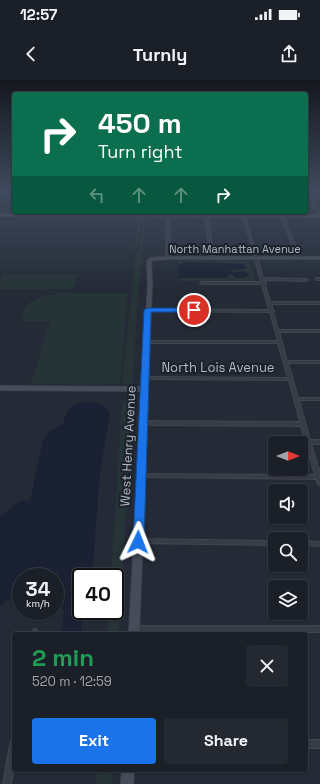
<!DOCTYPE html>
<meta charset="utf-8">
<style>
:root{--surface:#1b2028;--page:#242830;--text:#f1f3f6;--muted:#a0a3a8;--line:#393e45;--accent:#1a73e8}
body{margin:0;font-family:"Space Grotesk",sans-serif;background:var(--page);color:var(--text);height:100vh;display:flex;flex-direction:column;font-size:15px;white-space:nowrap}
*{box-sizing:border-box;margin:0}
p{font-size:13px;color:var(--muted)}
.icon{flex:none;width:22px;height:22px;fill:none;stroke:currentColor;stroke-width:2;stroke-linecap:round;stroke-linejoin:round}
.map{position:relative;flex:1;overflow:hidden}
.panel{position:absolute;left:12px;top:552px;width:296px;height:140px;display:flex;flex-direction:column;background:var(--surface);border-radius:4px;box-shadow:0 1px 3px #0004,0 0 0 1px var(--line)}
.panel>*{flex:none}
.guide{position:absolute;left:12px;top:12px;width:296px;height:122px;border-radius:4px;box-shadow:0 1px 3px #0004,0 0 0 1px var(--line);background:#0b6e4f;color:#fff;overflow:hidden}
.needle{width:26px;rotate:90deg}
.tools{position:absolute;left:268px;top:356px;display:grid;gap:8px}
.tools a{display:grid;place-items:center;width:40px;height:40px;border-radius:4px;background:var(--surface);box-shadow:0 1px 3px #0004,0 0 0 1px var(--line);font-size:20px}
.speed{position:absolute;left:12px;top:488px;display:flex;gap:8px;font-size:20px;font-weight:700;text-align:center}
.speed>*{display:grid;place-content:center;width:52px;height:52px;border-radius:50%;background:var(--surface);box-shadow:0 1px 3px #0004,0 0 0 1px var(--line);line-height:1}
.speed small{font-size:10px;font-weight:400}
.speed .limit{border:2px solid #111;border-radius:6px;background:#fff;color:#111}
.pin{position:absolute;display:grid;place-items:center;width:34px;height:34px;color:#fff;margin:-17px;border:2px solid #fff;border-radius:50%;box-shadow:0 1px 4px #0007}
.me{position:absolute;width:44px;margin:-22px;rotate:2deg;stroke-linejoin:round;filter:drop-shadow(0 0 3px #0008)}
.turn{display:flex;align-items:center;gap:14px;height:84px;padding:0 20px;font-size:18px}
.turn .icon{width:52px;height:52px;stroke-width:2.5}
.turn b{display:block;font-size:28px;line-height:34px}
.lanes{display:flex;align-items:center;height:38px;padding:0 20px;background:#0003;justify-content:center;gap:20px;direction:ltr}
.lanes .off{opacity:.35}
.round{display:grid;place-items:center;flex:none;width:42px;height:42px;border-radius:4px;background:var(--page)}
.headline{display:flex;align-items:center;justify-content:space-between;height:68px;padding:0 20px}
h1{font-size:24px;font-weight:700;line-height:30px;color:#1e9e55}
.cta{display:flex;gap:8px;margin-top:auto;padding:8px 20px}
.cta a{flex:1;height:46px;border-radius:4px;background:var(--accent);color:#fff;font-size:16px;font-weight:700;line-height:46px;text-align:center}
.cta a+a{background:var(--page);color:var(--text)}
.status{display:flex;justify-content:space-between;align-items:center;height:28px;padding:0 20px;background:var(--surface);direction:ltr}
.status svg{height:11px;fill:currentColor}
header{display:flex;justify-content:space-between;align-items:center;height:52px;padding:0 20px;background:var(--surface);font-size:18px;font-weight:700}
.map>svg:first-child{display:block}
.green{fill:#263437}
.water{fill:#192132}
.lines{fill:none;stroke-linecap:round;stroke-linejoin:round}
.stream{stroke:#192132;stroke-width:1}
.street-casing{stroke:#404550;stroke-width:2}
.secondary-casing{stroke:#404550;stroke-width:2}
.street{fill:#373c47;fill-rule:evenodd}
.secondary{fill:#464c59;fill-rule:evenodd}
.route{fill:#1a73e8;stroke:#114b97}
.labels{text-anchor:middle;dominant-baseline:central;stroke-width:4;stroke-linejoin:round;paint-order:stroke}
.far-street-label{font-size:11px;fill:#b2b7c3;stroke:#1c222b}
.street-label{font-size:13px;fill:#b2b7c3;stroke:#1c222b}
</style>
<div class="status"><b>12:57</b><svg viewBox="0 0 49 12"><path d="M0 12V9h3v3zM5 12V6h3v6zM10 12V3h3v9zM15 12V0h3v12zM26 1h20v11H26zM47 4h2v5h-2z"/></svg></div>
<header><svg class="icon" aria-label="back" viewBox="0 0 24 24"><path d="M15 5l-7 7 7 7"/></svg>Turnly<svg class="icon" aria-label="share" viewBox="0 0 24 24"><path d="M12 15V3M7 8l5-5 5 5M5 13v7h14v-7"/></svg></header>
<div class="map">
<svg width="320" height="704" viewBox="0 0 320 704">
<rect width="100%" height="100%" fill="#242a36"/>
<!-- green -->
<g class="green">
<polygon points="138,136 145,136 137,230 133,304 122,305 135,178 134,177"/>
<polygon points="179,181 244,181 250,183 255,201 179,201 179,198 227,198 231,194 250,194 242,191 229,192 237,189 240,183 184,182 179,185"/>
<polygon points="3,194 77,194 74,209 0,209 0,202"/>
<path d="M 64,213 L 128,213 L 120,304 L 31,304 L 50,241 L 23,241 C 21,218 46,214 64,213 Z"/>
<polygon points="130,320 132,324 119,554 107,554 108,531 115,531 115,497 111,497 122,322"/>
<polygon points="97,690 113,690 112,704 96,704"/>
</g>
<!-- water -->
<g class="water">
<path d="M 184,182 L 244,184 L 246,187 L 245,189 L 233,190 L 229,192 C 236,194 244,188 250,195 L 244,198 L 235,198 L 232,194 L 229,195 L 227,198 L 179,198 L 179,185 Z"/>
<path d="M 86,322 C 96,323 105,323 110,333 L 100,392 L 92,497 L 81,497 L 81,531 L 85,531 L 81,548 L 82,554 L 58,554 L 62,548 L 64,531 L 55,519 L 55,497 L 21,497 L 21,519 L 6,521 L 0,526 L 0,437 L 21,420 L 30,421 L 43,360 L 49,351 L 63,344 C 67,328 70,325 86,322 Z"/>
</g>
<g class="lines">
<!-- stream -->
<polyline class="stream" points="134,176 138,169 143,132"/>
<!-- street casing -->
<g class="street-casing">
<g id="street">
<polygon points="306,112 308,112 320,133 320,137 319,136"/>
<polygon points="167,132 169,132 170,178 168,179 166,178"/>
<polygon points="205,132 207,132 214,178 212,179 210,178"/>
<polygon points="242,132 244,132 263,198 306,199 308,200 306,201 264,200 266,203 265,204 270,222 320,222 320,224 271,224 273,230 274,231 273,232 278,250 320,250 320,252 279,252 287,281 320,281 320,283 288,283 298,318 320,318 320,320 299,320 310,360 320,360 320,364 311,364 320,393 320,405 318,404 316,399 139,397 138,396 139,395 141,394 315,395 301,346 143,345 141,343 143,341 300,342 289,300 145,299 143,298 145,297 288,298 278,263 146,263 144,262 146,261 278,261 270,232 148,231 146,230 148,229 269,230 262,204 202,204 200,203 202,202 261,202"/>
<polygon points="280,132 282,132 300,178 299,179 296,178"/>
<rect x="316" y="198" width="4" height="2"/>
<polygon points="136,459 138,459 275,461 275,465 138,463 136,463 135,461"/>
<polygon points="301,461 320,462 320,466 301,465"/>
<polygon points="134,546 320,546 320,552 134,552 132,551 131,549 132,547"/>
<polygon points="35,549 37,550 38,552 38,554 31,554 33,550"/>
<rect x="306" y="660" width="14" height="8"/>
<polygon points="14,661 14,688 11,704 3,704 10,665 11,662"/>
</g>
</g>
<!-- secondary casing -->
<g class="secondary-casing">
<g id="secondary">
<polygon points="0,134 320,135 320,137 0,136"/>
<polygon points="168,177 320,177 320,179 168,179 153,180 151,182 152,204 139,554 129,554 142,311 0,310 0,306 142,307 148,204 147,182 150,178"/>
<polygon points="122,690 134,690 133,704 121,704"/>
</g>
</g>
<!-- street -->
<use href="#street" class="street"/>
<!-- secondary -->
<use href="#secondary" class="secondary"/>
</g>
<!-- sky -->
<linearGradient id="sky" x2="0" y2="1"><stop stop-color="#14171e"/><stop offset="0.53" stop-color="#3f4a5d"/><stop offset="1" stop-color="#3f4a5d" stop-opacity="0"/></linearGradient>
<rect width="320" height="210" fill="url(#sky)"/>
<!-- route -->
<polygon class="route" points="194,228 198,230 197,232 151,232 144,462 142,465 138,466 134,465 133,462 144,230 148,228"/>
<g class="labels">
<!-- far-street labels -->
<g class="far-street-label">
<text x="235" y="169">North Manhattan Avenue</text>
</g>
<!-- street labels -->
<g class="street-label">
<text x="218" y="287">North Lois Avenue</text>
<text transform="translate(128 366) rotate(-87)">West Henry Avenue</text>
</g>
</g>
</svg>
<div class="tools">
<a><svg class="needle" viewBox="-14 -14 28 28"><path d="M0-13l5 13h-10z" fill="#e53935"/><path d="M0 13l5-13h-10z" fill="#a0a3a8"/></svg></a>
<a><svg class="icon" aria-label="sound" viewBox="0 0 24 24"><path d="M4 9h4l5-4v14l-5-4H4zM17 9q2 3 0 6"/></svg></a>
<a><svg class="icon" aria-label="search" viewBox="0 0 24 24"><circle cx="10" cy="10" r="6"/><path d="M15 15l6 6"/></svg></a>
<a><svg class="icon" aria-label="layers" viewBox="0 0 24 24"><path d="M12 4l9 5-9 5-9-5zM3 14l9 5 9-5"/></svg></a>
</div>
<div class="speed"><div>34<small>km/h</small></div><div class="limit">40</div></div>
<div class="pin" style="left:194px;top:230px;background:#d93025"><svg class="icon" aria-label="arrive" viewBox="0 0 24 24"><path d="M6 21V4h12l-3 4 3 4H6"/></svg></div>
<svg class="me" style="left:138px;top:462px" viewBox="-20 -20 40 40"><path d="M0-17L14 15 0 8-14 15z" fill="#1a73e8" stroke="#fff" stroke-width="4"/></svg>
<div class="guide">
<div class="turn"><svg class="icon" aria-label="right" viewBox="0 0 24 24"><path d="M7 20v-9h11M14 6l5 5-5 5"/></svg><div><b>450 m</b>Turn right</div></div>
<div class="lanes"><svg class="icon off" aria-label="left" viewBox="0 0 24 24"><path d="M17 20v-9H6M10 6l-5 5 5 5"/></svg><svg class="icon off" aria-label="ahead" viewBox="0 0 24 24"><path d="M12 20V5M6 11l6-6 6 6"/></svg><svg class="icon off" aria-label="ahead" viewBox="0 0 24 24"><path d="M12 20V5M6 11l6-6 6 6"/></svg><svg class="icon" aria-label="right" viewBox="0 0 24 24"><path d="M7 20v-9h11M14 6l5 5-5 5"/></svg></div>
</div>
<section class="panel">
<div class="headline"><div><h1>2 min</h1><p>520 m · 12:59</p></div><a class="round"><svg class="icon" aria-label="close" viewBox="0 0 24 24"><path d="M6 6l12 12M18 6L6 18"/></svg></a></div>
<div class="cta"><a>Exit</a><a>Share</a></div>
</section>
</div>
